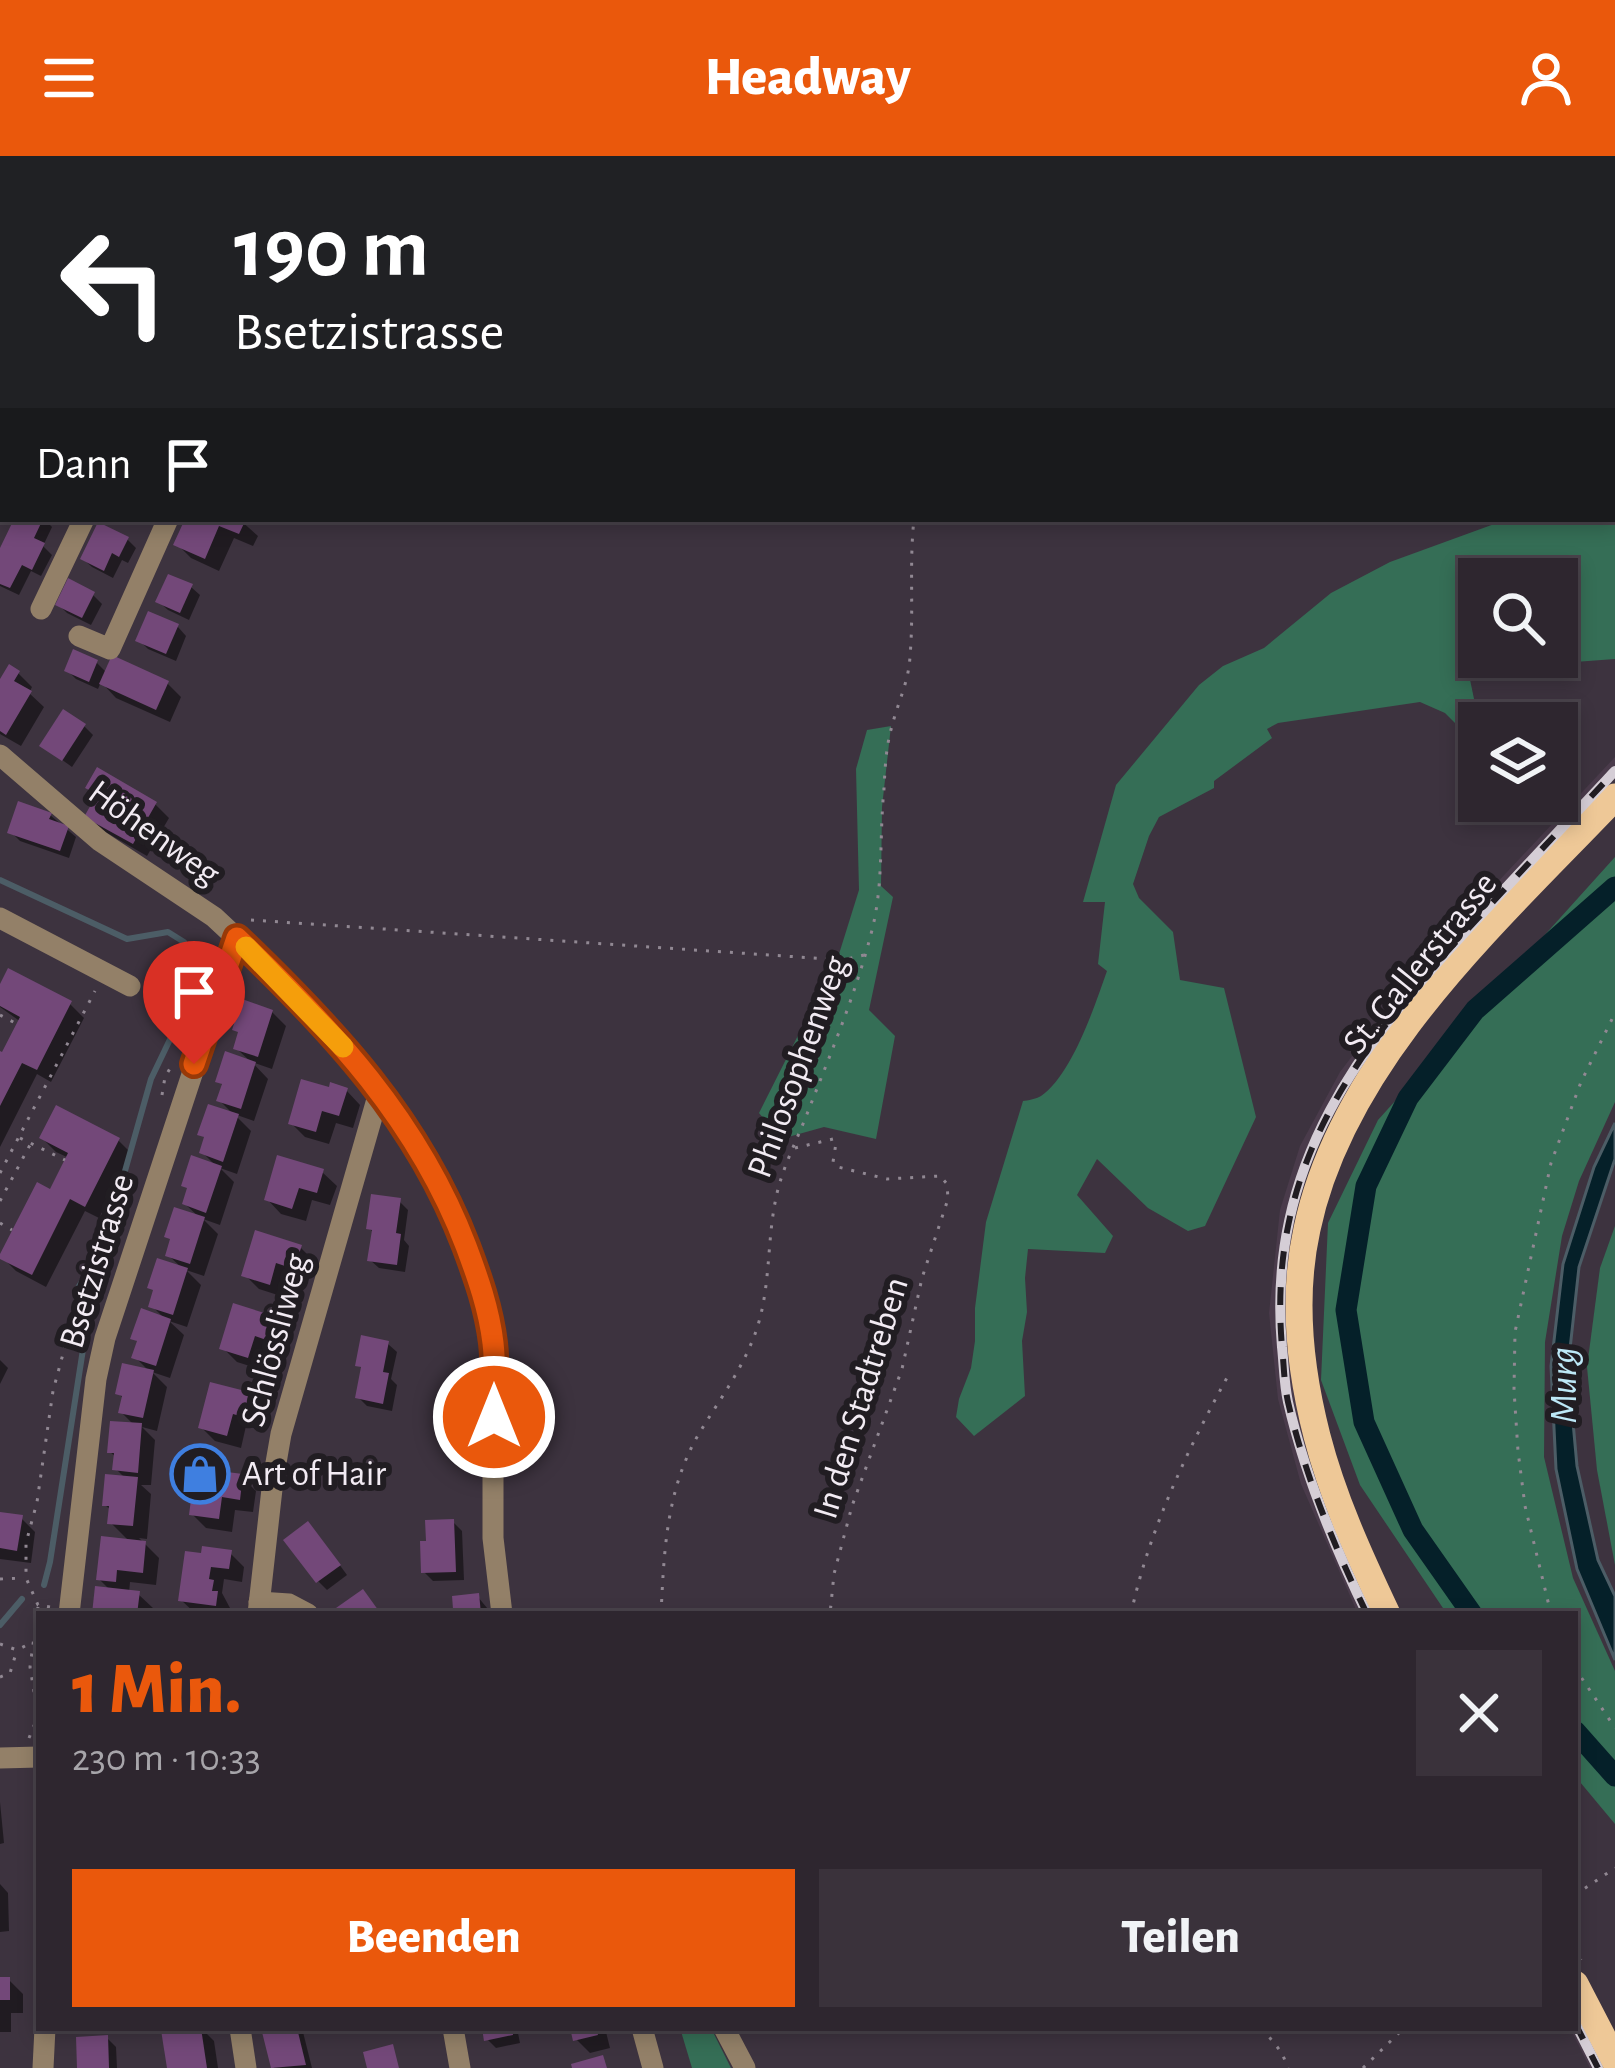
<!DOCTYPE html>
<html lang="de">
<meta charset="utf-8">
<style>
:root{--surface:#2e262f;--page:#3a323b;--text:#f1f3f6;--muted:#a7a5aa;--line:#49434b;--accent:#ea580c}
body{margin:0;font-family:"Alegreya Sans",sans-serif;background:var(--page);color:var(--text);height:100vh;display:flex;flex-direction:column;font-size:45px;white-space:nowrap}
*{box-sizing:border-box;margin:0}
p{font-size:39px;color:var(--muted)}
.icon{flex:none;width:66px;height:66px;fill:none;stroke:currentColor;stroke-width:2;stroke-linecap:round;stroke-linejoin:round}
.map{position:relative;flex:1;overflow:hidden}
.panel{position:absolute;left:36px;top:1455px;width:1542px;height:420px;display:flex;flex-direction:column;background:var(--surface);border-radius:0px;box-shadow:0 6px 18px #0003,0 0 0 3px var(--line)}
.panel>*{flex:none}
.guide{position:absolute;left:0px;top:0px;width:1617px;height:366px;box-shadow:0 6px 18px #0003,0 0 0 3px var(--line);background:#202124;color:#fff;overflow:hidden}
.tools{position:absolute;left:1458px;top:402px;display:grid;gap:24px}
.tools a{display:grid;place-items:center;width:120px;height:120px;border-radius:0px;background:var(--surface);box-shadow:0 6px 18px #0003,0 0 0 3px var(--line);font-size:60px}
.pin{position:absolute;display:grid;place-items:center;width:102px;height:102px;color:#fff;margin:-123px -51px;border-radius:50% 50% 50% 0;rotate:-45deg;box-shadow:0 0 12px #0007}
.pin .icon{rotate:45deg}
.me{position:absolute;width:132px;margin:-66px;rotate:0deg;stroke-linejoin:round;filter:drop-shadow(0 0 9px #0008)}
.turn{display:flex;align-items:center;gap:42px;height:252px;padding:0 36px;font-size:54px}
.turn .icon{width:156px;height:156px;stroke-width:2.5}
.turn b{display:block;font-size:84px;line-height:102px}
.then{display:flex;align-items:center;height:114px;padding:0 36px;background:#0003;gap:24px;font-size:45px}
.round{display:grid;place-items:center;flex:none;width:126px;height:126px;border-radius:0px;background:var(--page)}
.overview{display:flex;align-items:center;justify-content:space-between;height:204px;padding:0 36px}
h1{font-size:72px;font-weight:800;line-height:90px;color:var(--accent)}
.action{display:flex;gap:24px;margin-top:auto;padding:24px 36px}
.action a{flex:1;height:138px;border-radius:0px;background:var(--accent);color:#fff;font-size:48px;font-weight:800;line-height:138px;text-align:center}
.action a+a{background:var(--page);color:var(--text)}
header{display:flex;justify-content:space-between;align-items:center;height:156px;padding:0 36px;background:var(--accent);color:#fff;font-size:54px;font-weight:800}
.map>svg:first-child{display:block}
.built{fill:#4a3b4b}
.green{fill:#356e56;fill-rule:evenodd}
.water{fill:#052029;stroke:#4c5d66;stroke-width:3}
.shadow{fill:#0007}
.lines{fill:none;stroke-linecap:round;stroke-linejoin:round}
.stream{stroke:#4c5d66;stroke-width:6}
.canal{stroke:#052029;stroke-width:21}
.building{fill:#734879}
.path{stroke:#918893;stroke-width:3;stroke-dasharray:3 9;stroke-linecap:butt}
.minor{stroke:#938068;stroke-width:21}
.major{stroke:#eec897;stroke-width:27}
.rail-casing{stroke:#d5ced6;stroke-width:10}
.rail{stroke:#211d22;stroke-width:6;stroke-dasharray:18;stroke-linecap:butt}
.route-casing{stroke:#983908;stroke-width:30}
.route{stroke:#ea580c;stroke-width:21}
.slow{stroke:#f59e0b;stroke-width:21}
.labels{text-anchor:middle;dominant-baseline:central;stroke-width:12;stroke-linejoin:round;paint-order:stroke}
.street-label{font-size:36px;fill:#f2ebf3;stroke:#211d22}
.poi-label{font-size:36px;fill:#f2ebf3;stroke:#211d22;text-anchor:start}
.water-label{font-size:39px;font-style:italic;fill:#bde8f7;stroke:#211d22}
</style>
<header><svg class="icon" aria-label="menu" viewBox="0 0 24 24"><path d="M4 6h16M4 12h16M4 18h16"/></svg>Headway<svg class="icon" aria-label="person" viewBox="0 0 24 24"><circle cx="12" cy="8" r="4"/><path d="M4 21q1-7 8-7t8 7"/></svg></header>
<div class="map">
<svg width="1615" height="1912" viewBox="0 0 1615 1912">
<rect width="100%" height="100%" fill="#3d333f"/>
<!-- built -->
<g class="built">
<polygon points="19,0 219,0 217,3 20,3"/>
<polygon points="1615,601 1615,621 1452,797 1375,891 1328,968 1312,1003 1296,1056 1288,1104 1285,1156 1294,1241 1313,1319 1345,1402 1372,1458 1358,1458 1301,1328 1278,1243 1269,1157 1280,1054 1300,990 1340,916 1430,798"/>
<polygon points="1575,1851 1607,1912 1590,1912 1570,1872 1575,1872"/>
</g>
<!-- green -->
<g class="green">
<polygon points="666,0 1615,0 1615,77 1614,3 667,3"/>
<path d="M 1615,326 L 1615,503 L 1468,514 L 1478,562 L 1475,587 L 1445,557 L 1420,546 L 1278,567 L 1267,573 L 1272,582 L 1214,625 L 1214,632 L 1159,661 L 1149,680 L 1133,728 L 1139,742 L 1173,776 L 1180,824 L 1224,832 L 1256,961 L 1205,1070 L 1188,1075 L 1148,1052 L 1097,1003 L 1077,1039 L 1113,1080 L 1105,1097 L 1028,1093 L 1025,1122 L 1027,1156 L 1022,1185 L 1025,1240 L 974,1280 L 956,1261 L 959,1243 L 971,1212 L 975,1185 L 975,1152 L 986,1066 L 1023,945 C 1027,945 1038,942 1041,940 C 1072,919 1095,849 1107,815 L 1098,808 L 1105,746 L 1083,746 L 1116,629 L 1199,529 L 1223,510 L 1264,492 L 1331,437 L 1390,406 L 1508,363 L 1614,363 ZM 1479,423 L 1557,423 L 1557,501 L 1479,501 Z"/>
<polygon points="891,570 882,651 881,730 893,741 869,854 895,880 876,983 824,971 781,983 759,957 839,798 859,734 856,613 867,574"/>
<polygon points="1615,701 1615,946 1579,1025 1562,1080 1545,1186 1544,1301 1573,1422 1615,1515 1615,1668 1575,1620 1575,1458 1447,1458 1360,1329 1321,1224 1328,1067 1378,964"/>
<polygon points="1615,1070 1615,1409 1597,1314 1587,1211 1600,1112"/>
<polygon points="680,1872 711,1872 731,1912 692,1912"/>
</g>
<!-- water -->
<polygon class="water" points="1615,967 1615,1003 1579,1111 1568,1211 1577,1310 1598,1404 1615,1440 1615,1504 1577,1413 1556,1313 1551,1210 1563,1108 1594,1011"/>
<!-- shadow -->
<g class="shadow">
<polygon points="17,363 44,363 52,371 43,390 52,399 41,420 31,415 19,439 0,430 0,399"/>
<polygon points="188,363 239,363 258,380 253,390 234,382 219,415 191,402 177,388"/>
<polygon points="127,383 136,392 128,407 122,404 113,422 92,411 83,403"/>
<polygon points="191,431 200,439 189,464 168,454 159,446"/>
<polygon points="93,439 102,448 91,469 67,457 58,448"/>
<polygon points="178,471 186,480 176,505 148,493 139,484"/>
<polygon points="97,507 107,517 167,527 181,541 170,566 116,542 101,526 98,533 76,523 67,514"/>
<polygon points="18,517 32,531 29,537 44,551 21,590 0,578 0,529"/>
<polygon points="84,570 93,579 72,611 43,590"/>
<polygon points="89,631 155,648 169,662 147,700 102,674 88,660 99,641"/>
<polygon points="50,659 76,681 69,702 20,685 11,676"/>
<polygon points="0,834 70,848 84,862 51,926 37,918 0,991 0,899 3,900 21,866 0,851"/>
<polygon points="272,856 286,870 272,913 252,906 268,923 254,965 234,958 251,975 237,1018 220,1012 234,1026 220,1069 203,1063 218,1078 204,1120 186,1114 201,1129 187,1171 169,1165 184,1179 170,1222 152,1216 167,1231 157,1275 142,1271 155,1284 151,1329 141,1329 151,1338 147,1383 139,1382 159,1402 156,1429 130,1426 129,1437 138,1438 153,1452 152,1458 95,1458 111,1435 99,1423 130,1386 111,1367 112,1355 105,1349 125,1322 116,1313 117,1302 110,1296 135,1270 121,1256 124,1243 118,1237 150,1216 135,1201 139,1187 134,1182 166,1164 152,1150 183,1113 168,1099 200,1062 185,1048 217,1011 202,996 206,983 201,978 236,961 219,944 224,931 219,925 253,908 236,892"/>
<polygon points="346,934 360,949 353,972 336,967 329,988 305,981 291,967"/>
<polygon points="42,982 118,984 132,998 99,1062 85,1055 46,1131 16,1115 2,1101 52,1037 69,1002 56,996"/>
<polygon points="322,1016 337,1030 330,1049 312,1044 306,1065 281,1058 267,1043"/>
<polygon points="399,1045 408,1054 404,1084 409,1090 405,1116 379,1112 370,1104 374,1077 369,1072"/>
<polygon points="300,1091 314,1105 308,1125 290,1119 284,1141 259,1133 245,1119"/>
<polygon points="278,1164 292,1178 286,1198 268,1193 262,1214 237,1206 223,1192"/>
<polygon points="388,1188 397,1196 391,1223 397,1229 392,1255 367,1250 358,1241 364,1214 358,1209"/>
<polygon points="0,1204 8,1212 0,1228"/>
<polygon points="255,1241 269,1255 264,1275 246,1270 241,1292 215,1285 201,1271"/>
<polygon points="242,1321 256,1335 253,1356 235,1354 232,1376 206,1372 192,1358"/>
<polygon points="0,1359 21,1362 35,1376 31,1407 0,1403"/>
<polygon points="453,1366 462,1375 464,1424 433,1425 424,1416"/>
<polygon points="317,1378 347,1419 327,1434 318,1425"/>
<polygon points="230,1397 244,1411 242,1426 224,1423 222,1437 230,1452 230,1458 196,1458 181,1444 188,1398"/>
<polygon points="478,1441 492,1458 427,1458 456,1456"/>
<polygon points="0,1646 4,1687 0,1688"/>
<polygon points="0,1728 8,1737 9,1775 0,1776"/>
<polygon points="0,1824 9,1824 23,1838 23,1857 11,1857 11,1876 0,1876"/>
<polygon points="191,1872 201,1872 214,1885 218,1912 170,1912"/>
<polygon points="265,1872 302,1872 312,1912 274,1912"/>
<polygon points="485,1872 517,1872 520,1887 496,1892 487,1883"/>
<polygon points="573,1872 605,1872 610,1892 590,1897 576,1883"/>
<polygon points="107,1882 116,1891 117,1912 80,1912"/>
</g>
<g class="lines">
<!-- stream -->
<g class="stream">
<polyline points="735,0 736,3"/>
<polyline points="1525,3 1529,0"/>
<polyline points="0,724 127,783 168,776 184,786 193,807 187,848 151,923 123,1022 86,1119 76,1135 78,1152"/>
<polyline points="44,1429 50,1406 86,1174"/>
<polyline points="0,1469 22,1443"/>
</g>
<!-- canal -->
<g class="canal">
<polyline points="1472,1458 1413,1374 1364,1266 1346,1154 1366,1030 1408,942 1475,854 1615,731"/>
<polyline points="1575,1575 1615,1620"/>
</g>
</g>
<!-- building -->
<g class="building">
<polygon points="14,363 43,363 34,382 45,387 32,414 22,409 10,432 0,428 0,392"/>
<polygon points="185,363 246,363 239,378 219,370 205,403 173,389"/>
<polygon points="98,366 129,381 119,401 112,397 104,415 80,403"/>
<polygon points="168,418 193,428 180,457 155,446"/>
<polygon points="68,422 95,436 82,462 55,449"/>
<polygon points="148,455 179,468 166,498 135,485"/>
<polygon points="73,493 98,504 89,526 64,515"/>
<polygon points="112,499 169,525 156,554 99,528"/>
<polygon points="9,508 20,515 14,525 32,535 6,579 0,575 0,523"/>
<polygon points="63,553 86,568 62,605 39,590"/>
<polygon points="97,611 157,646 133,688 84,661 97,638 85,632"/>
<polygon points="18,645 52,657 49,663 69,670 60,695 7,677"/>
<polygon points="8,812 72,845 37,914 22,907 0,950 0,895 2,896 20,861 0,850 0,828"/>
<polygon points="242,843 273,854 258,901 233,893 238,876 232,874"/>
<polygon points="225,895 256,906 241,953 216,945 222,928 215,926"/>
<polygon points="301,923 329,931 330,926 348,932 339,960 322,955 316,976 288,968"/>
<polygon points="208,948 239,958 223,1006 199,997 204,981 197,979"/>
<polygon points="56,949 120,982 85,1051 70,1043 32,1119 0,1103 0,1098 37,1026 50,1033 68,997 39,982"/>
<polygon points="191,999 222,1010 206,1057 182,1048 187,1032 181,1030"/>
<polygon points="277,999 324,1013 317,1037 299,1032 292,1053 264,1044"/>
<polygon points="371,1038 401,1042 396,1077 401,1078 397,1109 367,1105 372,1074 366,1073"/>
<polygon points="174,1051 205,1061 190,1108 165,1100 170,1083 164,1081"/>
<polygon points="255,1074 302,1089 294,1113 276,1107 270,1129 241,1120"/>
<polygon points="157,1102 188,1112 173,1159 148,1151 153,1134 147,1132"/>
<polygon points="233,1147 280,1162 272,1186 255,1180 248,1202 219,1193"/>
<polygon points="141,1152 171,1163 156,1210 131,1202 137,1185 130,1183"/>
<polygon points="361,1179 389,1185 383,1216 389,1217 383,1248 355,1242 361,1211 355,1210"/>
<polygon points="122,1207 154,1214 143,1262 118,1257 122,1240 115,1238"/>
<polygon points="210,1226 257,1238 250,1263 233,1258 227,1280 198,1272"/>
<polygon points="110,1265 142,1267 138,1317 112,1314 114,1297 107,1297"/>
<polygon points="195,1312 243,1318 240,1344 222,1341 219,1363 189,1359"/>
<polygon points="105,1318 138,1321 133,1370 107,1368 109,1350 102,1350"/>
<polygon points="0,1356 23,1359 17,1395 0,1392"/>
<polygon points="454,1363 456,1416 421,1417 420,1385 426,1385 425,1364"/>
<polygon points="308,1365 341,1409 316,1427 283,1384"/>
<polygon points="101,1380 146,1385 143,1417 117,1414 116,1426 96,1424"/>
<polygon points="202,1390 232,1394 229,1413 211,1411 209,1423 214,1424 212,1435 218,1435 216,1450 178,1445 185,1395 201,1397"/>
<polygon points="95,1430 140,1435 137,1458 92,1458"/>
<polygon points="363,1433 381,1458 340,1458 336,1452"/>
<polygon points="479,1437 481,1458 431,1458 431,1455 453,1453 452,1440"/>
<rect x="0" y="1821" width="10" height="23"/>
<polygon points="171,1872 201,1872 207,1912 167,1912 161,1874"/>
<polygon points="261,1872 297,1872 306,1909 271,1912"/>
<polygon points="482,1872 512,1872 513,1879 484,1885"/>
<polygon points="570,1872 596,1872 598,1879 573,1885"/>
<polygon points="108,1879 109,1912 77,1912 76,1881"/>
<polygon points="393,1888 399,1912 367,1912 363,1896"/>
<polygon points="603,1899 607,1912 572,1912 571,1908"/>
</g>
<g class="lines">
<!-- path -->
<g class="path">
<polyline points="656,0 657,3"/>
<polyline points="820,0 825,3"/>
<polyline points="958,3 971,0"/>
<polyline points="1330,3 1331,0"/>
<polyline points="251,764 843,804 864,799"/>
<polyline points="148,839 188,858"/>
<polyline points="0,859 17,868"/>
<polyline points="162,939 165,921 172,909"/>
<polyline points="20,982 65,1004"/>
<polyline points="795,992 833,983 836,987 833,1006 838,1011 887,1023 940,1020 947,1028 948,1043 922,1122 902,1213 852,1350 834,1418 830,1458"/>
<polyline points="0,1017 95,835"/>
<polyline points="0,1045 31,987"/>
<polyline points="0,1067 12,1074"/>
<polyline points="512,1205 518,1207 515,1221"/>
<polyline points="0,1423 24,1422"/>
<polyline points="50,1451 38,1449 26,1422 26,1387 37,1346 53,1235 71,1168 93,1153"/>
<path d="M 661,1458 C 664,1397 666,1336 697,1281 C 717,1247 741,1216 755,1178 C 773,1129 765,1076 780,1026 C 787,1003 798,981 807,958 C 830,899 855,840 871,778 C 884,730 879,682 884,633 C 885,612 886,590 892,570 C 898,546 909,525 910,500 C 914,454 909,409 914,363"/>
<path d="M 1131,1458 C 1149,1373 1188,1293 1229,1218"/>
<polyline points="1551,1458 1525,1350 1518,1295 1514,1234 1515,1176 1551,1007 1581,926 1615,857"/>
<polyline points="0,1488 17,1494 29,1488"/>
<polyline points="1575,1512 1615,1572"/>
<polyline points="0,1521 10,1517 17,1494"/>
<polyline points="29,1582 38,1560 30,1511 38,1451"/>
<polyline points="1575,1739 1615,1712"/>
<polyline points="1575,1793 1581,1804"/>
<polyline points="1262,1872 1282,1897 1288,1912"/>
<polyline points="1363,1912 1404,1872"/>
</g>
<!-- minor -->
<g class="minor">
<polyline points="1,0 3,6"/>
<polyline points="217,3 219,0"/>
<polyline points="1498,3 1502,0"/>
<polyline points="0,264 3,255"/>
<polyline points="41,453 84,363"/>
<polyline points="79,480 110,493 168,363"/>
<polyline points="0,599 100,685 214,761 274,817 380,933 433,1016 478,1123 493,1189 493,1382 502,1458"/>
<polyline points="0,762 130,830"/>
<polyline points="259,1446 289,1448 308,1458"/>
<polyline points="69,1458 96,1223 105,1182 237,782"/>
<polyline points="258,1458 273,1324 281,1278 380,933"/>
<polyline points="0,1602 39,1601"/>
<polyline points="240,1872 246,1912"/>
<polyline points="453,1872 460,1912"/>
<polyline points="642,1872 653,1912"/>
<polyline points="724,1872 745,1912"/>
<polyline points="43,1912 45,1872"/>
</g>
<!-- major -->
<g class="major">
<path d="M 1387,1458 C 1360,1401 1333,1342 1317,1280 C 1300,1214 1292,1141 1307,1073 C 1343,901 1499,763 1615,641"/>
<polyline points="1575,1828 1615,1905"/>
</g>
<!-- rail casing -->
<g class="rail-casing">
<g id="rail">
<path d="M 1367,1458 C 1334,1390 1305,1320 1288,1246 C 1284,1228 1284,1209 1282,1191 C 1266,1007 1360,888 1479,761 C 1524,712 1570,663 1615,615"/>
<polyline points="1575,1867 1598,1912"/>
</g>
</g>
<!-- rail -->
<use href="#rail" class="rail"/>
</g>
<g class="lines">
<!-- route casing -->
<g class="route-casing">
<path id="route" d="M 194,908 L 237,782 C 333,874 418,964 466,1090 C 478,1122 489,1153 493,1187 C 496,1212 494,1236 494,1261"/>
</g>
<!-- route -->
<use href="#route" class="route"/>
<!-- slow -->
<polyline class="slow" points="246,791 343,891"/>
</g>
<!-- icons -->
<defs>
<g id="shop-ring" transform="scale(3)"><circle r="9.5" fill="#211d22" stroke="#3f7fe0" stroke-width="1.5"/><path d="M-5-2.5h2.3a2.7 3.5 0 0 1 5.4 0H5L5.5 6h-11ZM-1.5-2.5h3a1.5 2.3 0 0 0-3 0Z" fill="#3f7fe0"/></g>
</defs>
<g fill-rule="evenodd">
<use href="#shop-ring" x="200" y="1318"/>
</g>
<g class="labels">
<!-- street labels -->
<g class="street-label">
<text transform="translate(154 677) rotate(36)">Höhenweg</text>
<text transform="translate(1420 807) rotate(-51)">St. Gallerstrasse</text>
<text transform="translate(798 911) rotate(-70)">Philosophenweg</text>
<text transform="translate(97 1105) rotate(-73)">Bsetzistrasse</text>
<text transform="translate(275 1184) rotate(-75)">Schlössliweg</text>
<text transform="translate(861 1242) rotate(-73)">In den Stadtreben</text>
</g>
<!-- poi labels -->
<g class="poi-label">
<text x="242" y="1318">Art of Hair</text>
</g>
<!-- water labels -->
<g class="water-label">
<text transform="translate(1564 1229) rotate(-90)">Murg</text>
</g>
</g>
</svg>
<div class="tools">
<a><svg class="icon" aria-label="search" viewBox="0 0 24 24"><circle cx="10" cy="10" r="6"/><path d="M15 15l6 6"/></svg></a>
<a><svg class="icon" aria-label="layers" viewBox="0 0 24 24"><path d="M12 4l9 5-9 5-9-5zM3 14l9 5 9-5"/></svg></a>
</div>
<div class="pin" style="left:194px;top:908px;background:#d93025"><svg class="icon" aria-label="arrive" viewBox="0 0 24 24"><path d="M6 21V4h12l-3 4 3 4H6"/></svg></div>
<svg class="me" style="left:494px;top:1261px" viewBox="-20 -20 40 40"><circle r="17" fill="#ea580c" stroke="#fff" stroke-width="3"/><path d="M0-11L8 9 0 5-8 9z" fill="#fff"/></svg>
<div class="guide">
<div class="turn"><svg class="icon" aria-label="left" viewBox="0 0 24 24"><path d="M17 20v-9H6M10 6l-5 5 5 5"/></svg><div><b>190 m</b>Bsetzistrasse</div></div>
<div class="then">Dann<svg class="icon" aria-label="arrive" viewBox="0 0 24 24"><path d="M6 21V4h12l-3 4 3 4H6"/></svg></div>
</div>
<section class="panel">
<div class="overview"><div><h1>1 Min.</h1><p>230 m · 10:33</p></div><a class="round"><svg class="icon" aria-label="close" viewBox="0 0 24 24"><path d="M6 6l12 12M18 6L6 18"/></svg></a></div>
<div class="action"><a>Beenden</a><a>Teilen</a></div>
</section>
</div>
